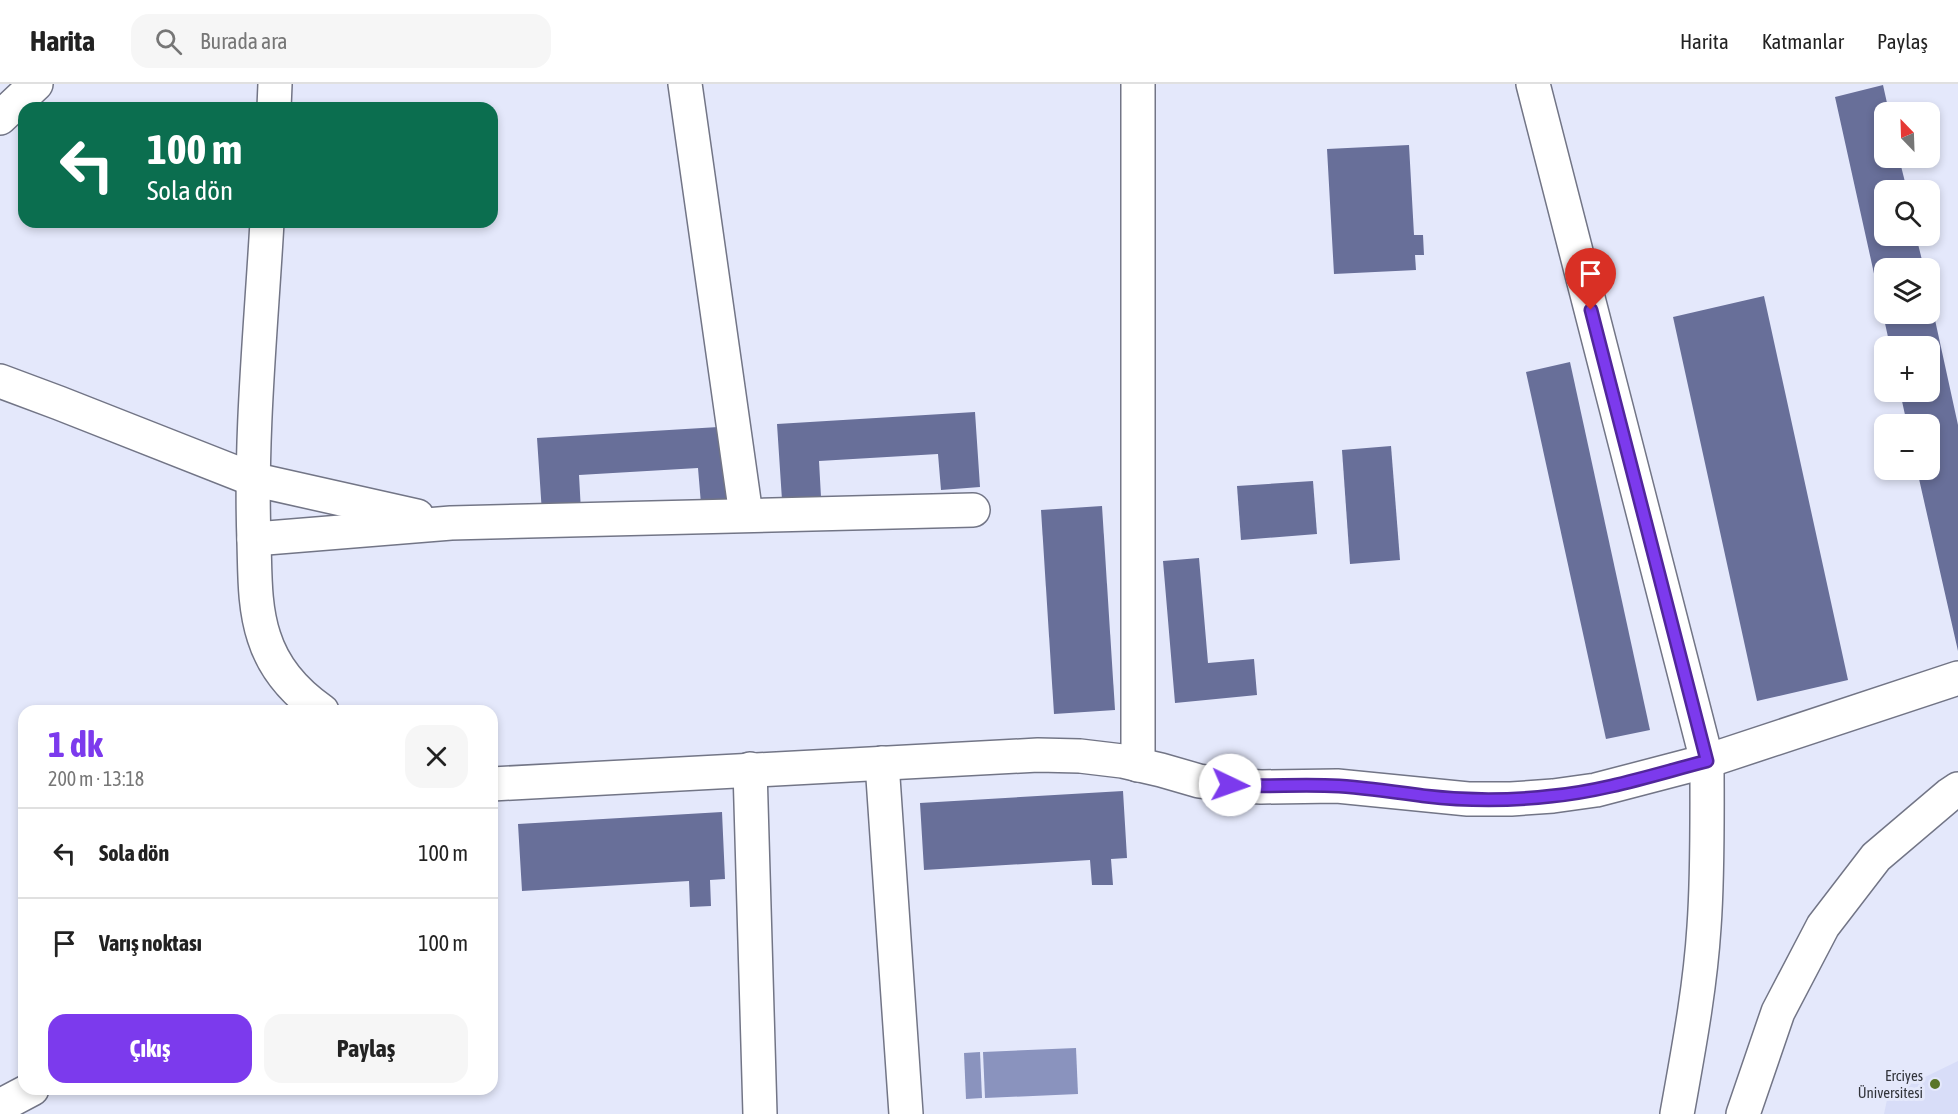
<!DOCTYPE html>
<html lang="tr">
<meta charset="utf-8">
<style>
:root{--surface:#fff;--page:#f6f6f6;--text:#222;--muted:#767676;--line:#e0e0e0;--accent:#7c3aed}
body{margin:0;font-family:"Asap Condensed",sans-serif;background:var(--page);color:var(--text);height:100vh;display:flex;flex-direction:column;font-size:22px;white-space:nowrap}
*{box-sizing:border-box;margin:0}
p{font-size:20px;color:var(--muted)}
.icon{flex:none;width:33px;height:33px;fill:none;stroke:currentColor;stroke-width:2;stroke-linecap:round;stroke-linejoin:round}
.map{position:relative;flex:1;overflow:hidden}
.sheet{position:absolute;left:18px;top:621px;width:480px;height:390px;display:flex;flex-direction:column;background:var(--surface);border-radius:18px;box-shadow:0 3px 9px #0003}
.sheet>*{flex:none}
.guide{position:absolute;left:18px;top:18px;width:480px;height:126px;border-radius:18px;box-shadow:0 3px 9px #0003;background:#0b6e4f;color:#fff;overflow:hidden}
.needle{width:39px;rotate:337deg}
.fabs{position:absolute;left:1874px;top:18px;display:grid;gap:12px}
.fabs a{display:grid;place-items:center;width:66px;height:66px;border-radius:12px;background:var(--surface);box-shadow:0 3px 9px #0003;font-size:30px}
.pin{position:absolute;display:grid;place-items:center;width:51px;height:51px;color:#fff;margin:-62px -26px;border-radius:50% 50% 50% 0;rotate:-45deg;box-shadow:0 0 6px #0007}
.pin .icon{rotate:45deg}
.me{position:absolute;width:66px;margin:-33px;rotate:93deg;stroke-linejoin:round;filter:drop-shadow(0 0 4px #0008)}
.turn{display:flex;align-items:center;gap:21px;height:126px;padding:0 30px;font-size:27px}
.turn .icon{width:78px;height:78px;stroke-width:2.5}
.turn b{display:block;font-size:42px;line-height:51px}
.round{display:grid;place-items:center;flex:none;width:63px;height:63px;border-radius:18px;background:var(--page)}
.headline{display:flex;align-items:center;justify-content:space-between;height:102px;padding:0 30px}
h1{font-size:36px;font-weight:700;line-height:45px;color:var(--accent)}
.primary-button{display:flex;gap:12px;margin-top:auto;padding:12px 30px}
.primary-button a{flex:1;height:69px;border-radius:18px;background:var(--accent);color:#fff;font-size:24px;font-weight:700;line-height:69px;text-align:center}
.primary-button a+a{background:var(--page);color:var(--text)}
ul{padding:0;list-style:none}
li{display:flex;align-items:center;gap:18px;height:90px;padding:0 30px;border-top:2px solid var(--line)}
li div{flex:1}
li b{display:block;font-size:22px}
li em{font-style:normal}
header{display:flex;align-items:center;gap:36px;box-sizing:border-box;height:84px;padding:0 30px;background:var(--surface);border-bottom:2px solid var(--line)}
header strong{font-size:28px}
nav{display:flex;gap:33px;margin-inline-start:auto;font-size:21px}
.search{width:420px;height:54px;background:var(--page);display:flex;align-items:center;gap:15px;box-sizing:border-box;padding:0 21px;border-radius:18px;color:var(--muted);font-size:22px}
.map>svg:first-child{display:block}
.built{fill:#d8ddf8}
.water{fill:#8a93be}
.building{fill:#686f99}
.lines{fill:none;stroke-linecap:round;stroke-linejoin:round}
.street-casing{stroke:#727586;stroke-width:36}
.secondary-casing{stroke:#727586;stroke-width:36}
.street{stroke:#fff;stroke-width:33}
.secondary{stroke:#fff;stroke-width:33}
.route-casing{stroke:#51269a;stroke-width:15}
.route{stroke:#7c3aed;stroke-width:10}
.poi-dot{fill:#5a7528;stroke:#e4e8fb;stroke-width:2}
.labels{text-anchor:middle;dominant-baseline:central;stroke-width:6;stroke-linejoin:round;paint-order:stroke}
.poi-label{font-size:15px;fill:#32343b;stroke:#e4e8fb;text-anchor:end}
</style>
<header>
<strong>Harita</strong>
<div class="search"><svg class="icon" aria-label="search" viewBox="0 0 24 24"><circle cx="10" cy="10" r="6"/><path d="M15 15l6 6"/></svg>Burada ara</div>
<nav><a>Harita</a><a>Katmanlar</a><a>Paylaş</a></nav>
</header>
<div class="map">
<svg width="1958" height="1030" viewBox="0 0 1958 1030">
<rect width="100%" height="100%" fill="#e4e8fb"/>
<!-- built -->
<polygon class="built" points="1958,977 1958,1030 1884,1030 1888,1011"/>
<!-- water -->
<g class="water">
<polygon points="1076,964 1078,1010 985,1014 983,968"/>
<polygon points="980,968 982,1014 966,1015 964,969"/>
</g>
<!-- building -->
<g class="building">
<polygon points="1883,1 1889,28 1884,28 1884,74 1899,74 1907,106 1884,106 1884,152 1916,152 1924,184 1884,184 1884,230 1929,230 1930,213 1958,341 1958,567 1917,386 1929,386 1929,340 1907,340 1900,308 1929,308 1929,262 1890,262 1835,13"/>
<polygon points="1409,61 1414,151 1423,151 1424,171 1415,171 1416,186 1334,190 1327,65"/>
<polygon points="1764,212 1848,596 1757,617 1673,233"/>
<polygon points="1570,278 1650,646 1606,655 1526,288"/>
<polygon points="975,328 980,403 941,406 938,370 819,377 821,413 782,416 777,340"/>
<polygon points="735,342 740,417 701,420 698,384 579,391 581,427 542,429 537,354"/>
<polygon points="1391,362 1400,476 1350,480 1342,366"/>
<polygon points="1313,397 1317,450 1241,456 1237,402"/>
<polygon points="1102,422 1115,626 1054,630 1041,426"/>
<polygon points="1199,474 1208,579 1254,575 1257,611 1175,619 1163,477"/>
<polygon points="1123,707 1127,774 1111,775 1113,801 1092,801 1090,776 924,786 920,719"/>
<polygon points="722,728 725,795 710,796 711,822 690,823 689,797 522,807 518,740"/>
</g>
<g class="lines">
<!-- street casing -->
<g class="street-casing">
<g id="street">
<polyline points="685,0 746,431"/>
<polyline points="1138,0 1138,681"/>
<path d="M 1533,0 L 1707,677 C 1707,732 1708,788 1704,843 C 1700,906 1688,968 1677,1030"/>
<polyline points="274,24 275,0"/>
<polyline points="0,34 36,0"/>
<path d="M 267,138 C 261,244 250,351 254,458 C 255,490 254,523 264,553 C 274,585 296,609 322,627"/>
<polyline points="0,297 59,319 252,395 417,432"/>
<polyline points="254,455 451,439 973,426"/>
<polyline points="882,679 906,1030"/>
<polyline points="750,685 760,1030"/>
<polyline points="492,700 1038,671 1080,672 1122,677 1161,686 1199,697 1229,701 1261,703 1337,702 1468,715 1511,715 1553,712 1596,706 1707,677 1958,594"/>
<polyline points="0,1022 32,1005"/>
</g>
</g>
<!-- secondary casing -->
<g class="secondary-casing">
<polyline id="secondary" points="1743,1030 1778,928 1823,842 1876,773 1949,711 1958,705"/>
</g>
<!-- street -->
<use href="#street" class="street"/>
<!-- secondary -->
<use href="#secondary" class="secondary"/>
</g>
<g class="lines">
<!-- route casing -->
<g class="route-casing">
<path id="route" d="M 1230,701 C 1266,703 1302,700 1339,702 C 1368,704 1396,708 1425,712 C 1467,717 1510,717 1552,712 C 1605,707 1656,690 1707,677 L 1591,226"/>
</g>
<!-- route -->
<use href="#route" class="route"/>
</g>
<!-- markers -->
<circle class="poi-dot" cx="1935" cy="1000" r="6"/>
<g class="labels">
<!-- poi labels -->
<g class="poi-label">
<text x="1923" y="991">Erciyes<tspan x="1923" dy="17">Üniversitesi</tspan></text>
</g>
</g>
</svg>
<div class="fabs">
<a><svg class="needle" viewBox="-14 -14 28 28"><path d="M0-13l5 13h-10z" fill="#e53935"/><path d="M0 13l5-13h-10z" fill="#767676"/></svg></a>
<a><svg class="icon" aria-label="search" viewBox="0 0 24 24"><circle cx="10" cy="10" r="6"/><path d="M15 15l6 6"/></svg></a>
<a><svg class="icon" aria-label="layers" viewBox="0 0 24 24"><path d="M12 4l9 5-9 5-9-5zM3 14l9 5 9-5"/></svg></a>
<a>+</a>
<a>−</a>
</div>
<div class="pin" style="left:1591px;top:226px;background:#d93025"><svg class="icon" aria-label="arrive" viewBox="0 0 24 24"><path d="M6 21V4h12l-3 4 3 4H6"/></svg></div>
<svg class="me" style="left:1230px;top:701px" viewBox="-20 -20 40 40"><circle r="19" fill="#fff"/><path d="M0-13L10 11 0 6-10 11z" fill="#7c3aed"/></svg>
<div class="guide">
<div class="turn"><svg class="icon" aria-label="left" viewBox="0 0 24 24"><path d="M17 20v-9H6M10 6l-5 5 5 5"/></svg><div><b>100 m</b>Sola dön</div></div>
</div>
<section class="sheet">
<div class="headline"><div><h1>1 dk</h1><p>200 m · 13:18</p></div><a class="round"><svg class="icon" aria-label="close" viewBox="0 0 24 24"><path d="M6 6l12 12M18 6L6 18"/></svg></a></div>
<ul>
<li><svg class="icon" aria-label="left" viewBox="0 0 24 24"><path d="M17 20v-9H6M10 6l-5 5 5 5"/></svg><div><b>Sola dön</b></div><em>100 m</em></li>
<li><svg class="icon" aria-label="arrive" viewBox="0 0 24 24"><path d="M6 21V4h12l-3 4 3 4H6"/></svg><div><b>Varış noktası</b></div><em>100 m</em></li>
</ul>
<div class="primary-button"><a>Çıkış</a><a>Paylaş</a></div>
</section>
</div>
